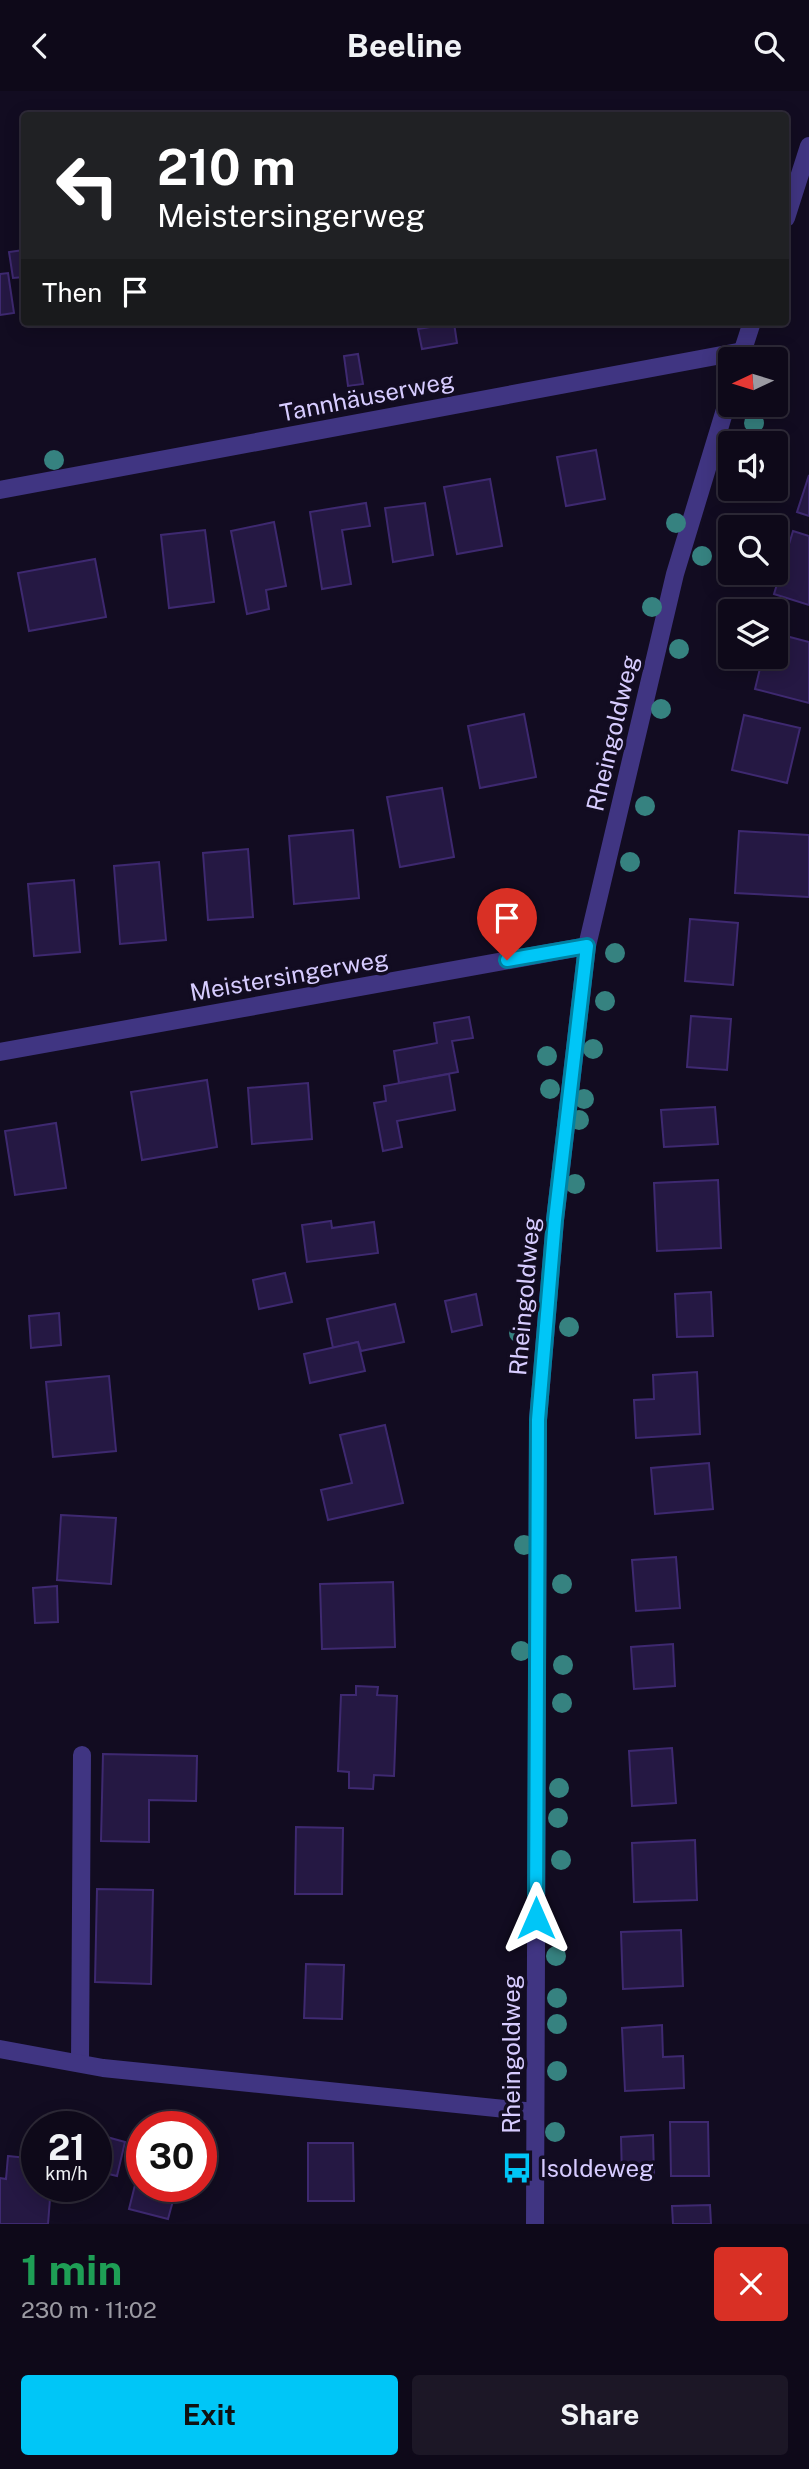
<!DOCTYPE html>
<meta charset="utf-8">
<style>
:root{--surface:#0e0919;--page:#1c1726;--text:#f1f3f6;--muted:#9b9aa2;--line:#2e2a38;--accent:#00c6f7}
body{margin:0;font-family:"Public Sans",sans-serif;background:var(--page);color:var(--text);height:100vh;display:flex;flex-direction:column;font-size:26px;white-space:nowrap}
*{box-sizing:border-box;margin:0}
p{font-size:23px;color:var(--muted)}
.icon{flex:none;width:38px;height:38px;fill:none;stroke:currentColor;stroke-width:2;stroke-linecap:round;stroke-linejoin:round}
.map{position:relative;height:2133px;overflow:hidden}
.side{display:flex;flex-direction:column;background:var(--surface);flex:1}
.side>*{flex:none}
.banner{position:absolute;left:21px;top:21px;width:768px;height:214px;border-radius:7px;box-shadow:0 4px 18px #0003,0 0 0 2px var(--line);background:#202124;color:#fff;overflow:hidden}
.needle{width:46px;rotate:266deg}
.tools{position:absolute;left:718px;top:256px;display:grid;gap:14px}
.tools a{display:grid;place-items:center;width:70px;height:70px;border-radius:7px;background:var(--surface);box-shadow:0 4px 18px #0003,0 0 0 2px var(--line);font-size:35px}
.speed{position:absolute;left:21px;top:2020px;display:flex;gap:14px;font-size:35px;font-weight:700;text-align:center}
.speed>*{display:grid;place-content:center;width:91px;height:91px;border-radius:50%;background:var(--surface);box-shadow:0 4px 18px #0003,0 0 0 2px var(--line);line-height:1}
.speed small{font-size:18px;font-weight:400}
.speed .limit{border:10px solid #d22;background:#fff;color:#111}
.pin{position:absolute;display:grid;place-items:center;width:60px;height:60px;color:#fff;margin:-72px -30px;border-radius:50% 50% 50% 0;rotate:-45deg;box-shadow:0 0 7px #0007}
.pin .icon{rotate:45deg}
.me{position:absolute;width:77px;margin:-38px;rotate:0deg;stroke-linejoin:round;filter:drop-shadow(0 0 5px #0008)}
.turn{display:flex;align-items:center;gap:24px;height:147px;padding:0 21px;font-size:32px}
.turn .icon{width:91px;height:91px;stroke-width:2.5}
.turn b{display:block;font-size:49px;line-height:60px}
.then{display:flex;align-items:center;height:66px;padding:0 21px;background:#0003;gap:14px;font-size:26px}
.round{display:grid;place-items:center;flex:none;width:74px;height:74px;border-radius:7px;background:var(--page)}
.head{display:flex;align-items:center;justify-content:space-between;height:119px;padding:0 21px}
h1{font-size:42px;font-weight:700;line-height:52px;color:#1e9e55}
.button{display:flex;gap:14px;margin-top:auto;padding:14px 21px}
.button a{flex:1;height:80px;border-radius:7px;background:var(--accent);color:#111;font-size:28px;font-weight:700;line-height:80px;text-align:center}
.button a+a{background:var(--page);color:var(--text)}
header{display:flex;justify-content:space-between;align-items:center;height:91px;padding:0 21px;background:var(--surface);font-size:32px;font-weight:700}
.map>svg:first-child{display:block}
.building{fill:#251843;stroke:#3e2970;stroke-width:2}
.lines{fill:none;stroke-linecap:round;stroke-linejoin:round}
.lane{stroke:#403582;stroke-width:18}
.street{stroke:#403582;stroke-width:18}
.tree{fill:#368280}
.route-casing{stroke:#0081a1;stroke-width:18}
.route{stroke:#00c6f7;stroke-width:12}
.labels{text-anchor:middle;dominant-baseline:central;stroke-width:7;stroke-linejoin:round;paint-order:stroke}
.street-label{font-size:24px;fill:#d7ccff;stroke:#120c21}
.poi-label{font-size:24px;fill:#d7ccff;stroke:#120c21;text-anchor:start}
</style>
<header><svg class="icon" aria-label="back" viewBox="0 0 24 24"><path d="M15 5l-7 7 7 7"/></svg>Beeline<svg class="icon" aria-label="search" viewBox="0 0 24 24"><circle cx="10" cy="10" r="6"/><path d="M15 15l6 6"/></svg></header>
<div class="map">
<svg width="809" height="2133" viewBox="0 0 809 2133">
<rect width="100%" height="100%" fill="#120c21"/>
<!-- building -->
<g class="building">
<polygon points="24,159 24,186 13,187 9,161"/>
<polygon points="8,182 14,222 0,224 0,183"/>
<polygon points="454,232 457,252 422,258 418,238"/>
<polygon points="358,263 363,293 348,295 344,265"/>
<polygon points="596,359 605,408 566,415 557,366"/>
<polygon points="809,384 809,425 797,421"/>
<polygon points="490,388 502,455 457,463 444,396"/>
<polygon points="366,412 370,435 342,439 351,493 322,498 310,421"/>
<polygon points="425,412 433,464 393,471 385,417"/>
<polygon points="274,431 286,495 266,499 269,518 247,523 231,440"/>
<polygon points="205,439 214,511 169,517 161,444"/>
<polygon points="793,440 809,445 809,514 774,503"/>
<polygon points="95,468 106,526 29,540 18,482"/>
<polygon points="786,545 809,551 809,612 755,598 763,565 775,565 775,559 782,561"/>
<polygon points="524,623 536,686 480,697 468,635"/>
<polygon points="744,624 800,637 787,692 732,679"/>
<polygon points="442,697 454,766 400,776 387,706"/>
<polygon points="353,739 359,807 294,813 289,745"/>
<polygon points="739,740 809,744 809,806 735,802"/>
<polygon points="248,758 253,826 208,829 203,762"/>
<polygon points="159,771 166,849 120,853 114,775"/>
<polygon points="74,789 80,861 34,865 28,793"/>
<polygon points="690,828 738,832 733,894 685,890"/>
<polygon points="691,925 731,928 727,979 687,976"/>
<polygon points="469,926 473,947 452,950 458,981 399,992 394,960 437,952 434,932"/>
<polygon points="449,983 455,1019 397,1030 402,1056 383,1060 374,1012 386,1010 384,995"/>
<polygon points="207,989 217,1056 142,1069 131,1001"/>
<polygon points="308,992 312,1048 252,1053 248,997"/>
<polygon points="715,1016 718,1053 664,1056 661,1019"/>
<polygon points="56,1032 66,1097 15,1104 5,1040"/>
<polygon points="718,1089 721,1157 657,1160 654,1092"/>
<polygon points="331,1130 332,1137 374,1131 378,1162 307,1171 302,1134"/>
<polygon points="285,1182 292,1211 259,1218 253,1189"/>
<polygon points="711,1201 713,1245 677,1246 675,1203"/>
<polygon points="476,1203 482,1234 452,1241 445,1210"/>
<polygon points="395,1213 404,1251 361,1260 358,1251 333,1257 327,1228"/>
<polygon points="59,1222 61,1254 31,1257 29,1225"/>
<polygon points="358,1251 365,1280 310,1292 304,1263"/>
<polygon points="697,1281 700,1343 636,1347 634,1309 654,1308 653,1284"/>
<polygon points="109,1285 116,1360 53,1366 46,1291"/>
<polygon points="385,1334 403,1412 328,1429 321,1399 352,1392 340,1344"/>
<polygon points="709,1372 713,1418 655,1423 651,1377"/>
<polygon points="61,1424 116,1427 111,1493 57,1489"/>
<polygon points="676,1466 680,1517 636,1520 632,1469"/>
<polygon points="393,1491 395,1556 322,1558 320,1493"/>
<polygon points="57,1495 58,1531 35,1532 33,1497"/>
<polygon points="673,1553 675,1595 634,1598 631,1556"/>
<polygon points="356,1595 378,1596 377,1604 397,1605 394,1685 374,1684 373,1698 349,1697 349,1681 338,1680 341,1604 356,1604"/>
<polygon points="672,1657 676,1712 632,1715 629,1660"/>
<polygon points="103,1663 197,1665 196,1710 149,1709 149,1751 101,1750"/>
<polygon points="296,1736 343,1737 342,1803 295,1803"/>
<polygon points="695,1749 697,1809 634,1811 632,1752"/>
<polygon points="97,1798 153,1799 151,1893 95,1891"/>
<polygon points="681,1839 683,1895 623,1898 621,1841"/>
<polygon points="306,1873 344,1874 342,1928 304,1927"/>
<polygon points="662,1934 663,1966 683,1965 684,1997 625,2000 622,1937"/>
<polygon points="670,2031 708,2031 709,2085 671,2085"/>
<polygon points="96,2043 125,2051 117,2085 96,2080"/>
<polygon points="653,2044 654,2084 622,2085 621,2046"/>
<polygon points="308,2052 353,2052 354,2110 308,2110"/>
<polygon points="8,2065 37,2068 37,2095 51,2095 48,2133 0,2133 0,2087 6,2088"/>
<polygon points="139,2078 142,2078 142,2095 177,2095 168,2128 129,2118"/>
<polygon points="710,2114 711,2133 673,2133 672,2115"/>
</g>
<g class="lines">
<!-- lane -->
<polyline class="lane" points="80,1972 82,1664"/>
<!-- street -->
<g class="street">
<polyline points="786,127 809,55"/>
<polyline points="740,268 752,231"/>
<polyline points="0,399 743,260"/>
<polyline points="0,961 587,855"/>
<polyline points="0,1958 103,1977 535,2021"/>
<polyline points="535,2133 538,1329 555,1129 587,855 675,483 730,302"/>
</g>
</g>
<!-- trees -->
<g class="tree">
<circle cx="754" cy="332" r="10"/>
<circle cx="54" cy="369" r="10"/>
<circle cx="676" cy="432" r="10"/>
<circle cx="702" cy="465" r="10"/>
<circle cx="652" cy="516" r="10"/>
<circle cx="679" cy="558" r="10"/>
<circle cx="661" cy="618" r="10"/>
<circle cx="645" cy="715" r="10"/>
<circle cx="630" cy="771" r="10"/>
<circle cx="615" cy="862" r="10"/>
<circle cx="605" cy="910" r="10"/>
<circle cx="593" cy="958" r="10"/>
<circle cx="547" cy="965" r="10"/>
<circle cx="550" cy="998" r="10"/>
<circle cx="584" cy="1008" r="10"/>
<circle cx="579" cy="1029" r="10"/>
<circle cx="575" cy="1093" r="10"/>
<circle cx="569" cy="1236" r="10"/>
<circle cx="519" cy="1242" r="10"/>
<circle cx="524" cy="1454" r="10"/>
<circle cx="562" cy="1493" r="10"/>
<circle cx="521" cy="1560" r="10"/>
<circle cx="563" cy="1574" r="10"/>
<circle cx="562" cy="1612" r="10"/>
<circle cx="559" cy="1697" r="10"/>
<circle cx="558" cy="1727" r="10"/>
<circle cx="561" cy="1769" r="10"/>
<circle cx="556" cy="1865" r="10"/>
<circle cx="557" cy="1907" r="10"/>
<circle cx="557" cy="1933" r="10"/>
<circle cx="557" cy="1980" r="10"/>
<circle cx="555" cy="2041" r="10"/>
</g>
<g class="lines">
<!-- route casing -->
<g class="route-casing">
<polyline id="route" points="507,869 587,855 555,1129 538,1329 536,1827"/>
</g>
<!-- route -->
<use href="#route" class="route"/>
</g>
<!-- icons -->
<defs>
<g id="bus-bare" transform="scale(2.415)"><path d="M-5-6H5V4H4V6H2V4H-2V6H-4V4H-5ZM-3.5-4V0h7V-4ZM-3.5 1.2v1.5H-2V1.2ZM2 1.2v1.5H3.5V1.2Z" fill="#00c6f7" stroke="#120c21" stroke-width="2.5" paint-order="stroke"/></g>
</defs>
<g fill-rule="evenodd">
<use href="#bus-bare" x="517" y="2077"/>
</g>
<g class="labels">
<!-- street labels -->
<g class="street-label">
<text transform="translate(367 305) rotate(-11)">Tannhäuserweg</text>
<text transform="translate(612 642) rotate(-77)">Rheingoldweg</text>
<text transform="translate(289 884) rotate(-10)">Meistersingerweg</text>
<text transform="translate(524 1205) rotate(-85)">Rheingoldweg</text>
<text transform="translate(511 1963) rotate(-90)">Rheingoldweg</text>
</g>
<!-- poi labels -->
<g class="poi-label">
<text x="540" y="2077">Isoldeweg</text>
</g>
</g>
</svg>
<div class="tools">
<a><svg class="needle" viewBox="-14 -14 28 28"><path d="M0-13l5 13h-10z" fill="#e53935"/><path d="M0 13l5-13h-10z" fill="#9b9aa2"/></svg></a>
<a><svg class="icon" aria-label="sound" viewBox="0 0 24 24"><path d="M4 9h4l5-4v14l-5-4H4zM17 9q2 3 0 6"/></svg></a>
<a><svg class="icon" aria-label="search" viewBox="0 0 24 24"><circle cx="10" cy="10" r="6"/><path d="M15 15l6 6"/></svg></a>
<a><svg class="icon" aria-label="layers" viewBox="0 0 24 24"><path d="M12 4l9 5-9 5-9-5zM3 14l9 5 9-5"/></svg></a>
</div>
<div class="speed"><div>21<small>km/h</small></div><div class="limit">30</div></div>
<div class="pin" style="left:507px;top:869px;background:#d93025"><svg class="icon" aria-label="arrive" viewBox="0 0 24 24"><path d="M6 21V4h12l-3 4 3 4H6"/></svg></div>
<svg class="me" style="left:536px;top:1827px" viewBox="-20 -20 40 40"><path d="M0-17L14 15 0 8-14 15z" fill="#00c6f7" stroke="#fff" stroke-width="4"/></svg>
<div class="banner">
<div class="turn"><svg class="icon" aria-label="left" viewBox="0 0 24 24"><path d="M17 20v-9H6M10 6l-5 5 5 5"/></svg><div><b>210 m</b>Meistersingerweg</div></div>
<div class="then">Then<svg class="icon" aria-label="arrive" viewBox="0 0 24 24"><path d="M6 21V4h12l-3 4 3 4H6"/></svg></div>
</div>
</div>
<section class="side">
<div class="head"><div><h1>1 min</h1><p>230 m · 11:02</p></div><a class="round" style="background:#d93025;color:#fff"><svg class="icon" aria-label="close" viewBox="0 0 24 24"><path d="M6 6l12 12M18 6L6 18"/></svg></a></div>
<div class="button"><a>Exit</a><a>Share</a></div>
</section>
